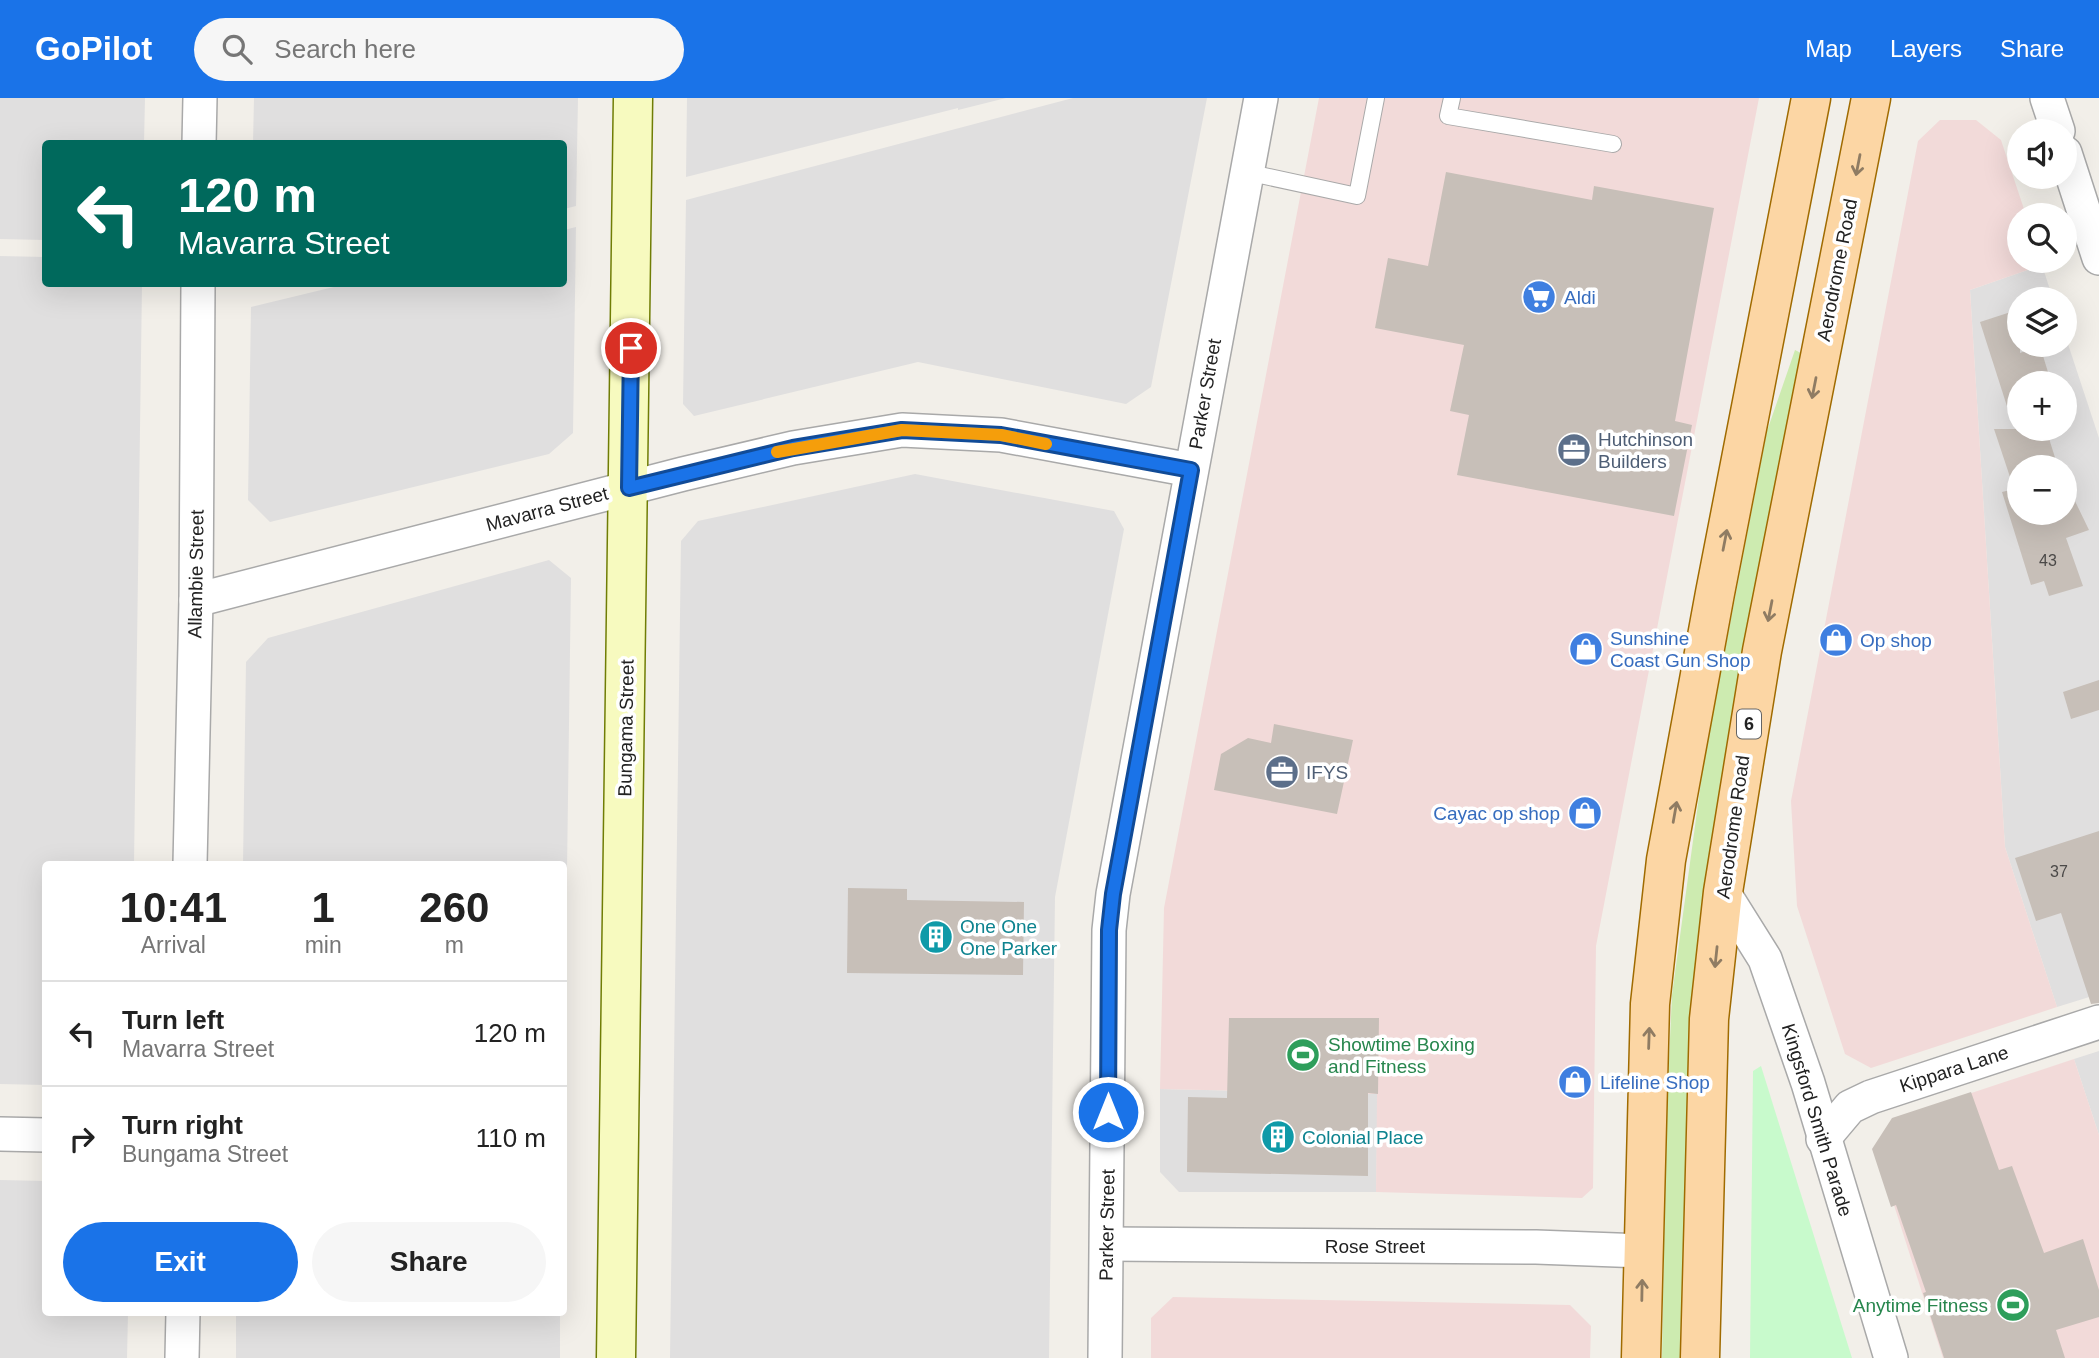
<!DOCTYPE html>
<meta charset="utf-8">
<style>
:root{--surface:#fff;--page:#f6f6f6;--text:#222;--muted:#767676;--line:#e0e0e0;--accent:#1a73e8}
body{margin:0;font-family:Helvetica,sans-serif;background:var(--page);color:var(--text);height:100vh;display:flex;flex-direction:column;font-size:26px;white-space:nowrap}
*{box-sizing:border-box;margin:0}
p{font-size:23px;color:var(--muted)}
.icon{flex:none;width:38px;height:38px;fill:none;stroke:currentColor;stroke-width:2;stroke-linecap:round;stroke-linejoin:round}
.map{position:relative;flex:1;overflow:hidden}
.side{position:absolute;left:42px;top:763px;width:525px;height:455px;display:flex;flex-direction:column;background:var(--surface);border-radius:7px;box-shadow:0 7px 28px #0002}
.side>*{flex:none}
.guide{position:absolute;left:42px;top:42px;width:525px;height:147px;border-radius:7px;box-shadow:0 7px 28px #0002;background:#00695c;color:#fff;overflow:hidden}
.fabs{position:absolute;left:2007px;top:21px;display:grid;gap:14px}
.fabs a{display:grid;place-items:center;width:70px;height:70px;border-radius:50%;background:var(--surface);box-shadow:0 7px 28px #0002;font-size:35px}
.pin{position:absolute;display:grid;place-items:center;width:60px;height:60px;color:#fff;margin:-30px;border:4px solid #fff;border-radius:50%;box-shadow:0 2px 7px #0007}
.me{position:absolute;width:77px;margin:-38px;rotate:0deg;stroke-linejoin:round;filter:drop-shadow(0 0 5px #0008)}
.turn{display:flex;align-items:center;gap:24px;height:147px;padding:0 21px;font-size:32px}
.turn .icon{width:91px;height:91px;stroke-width:2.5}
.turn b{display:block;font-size:49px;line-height:60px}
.eta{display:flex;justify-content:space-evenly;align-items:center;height:119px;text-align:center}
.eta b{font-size:42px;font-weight:700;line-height:49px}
.cta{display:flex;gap:14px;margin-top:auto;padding:14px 21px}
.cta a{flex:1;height:80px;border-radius:42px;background:var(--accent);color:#fff;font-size:28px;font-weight:700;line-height:80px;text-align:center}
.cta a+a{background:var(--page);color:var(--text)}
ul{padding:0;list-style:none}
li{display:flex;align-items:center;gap:21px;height:105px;padding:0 21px;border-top:2px solid var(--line)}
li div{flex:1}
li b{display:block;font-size:26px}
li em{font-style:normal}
header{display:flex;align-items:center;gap:42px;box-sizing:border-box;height:98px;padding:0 35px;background:var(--accent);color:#fff}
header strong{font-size:33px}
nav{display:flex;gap:38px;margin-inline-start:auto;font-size:24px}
.search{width:490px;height:63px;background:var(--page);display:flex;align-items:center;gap:18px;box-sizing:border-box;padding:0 24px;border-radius:38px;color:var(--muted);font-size:26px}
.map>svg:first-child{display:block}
.residential{fill:#e0dfdf;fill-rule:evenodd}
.commercial{fill:#f2dad9}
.grass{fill:#cdebb0}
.park{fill:#c8facc}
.building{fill:#c7bfb8}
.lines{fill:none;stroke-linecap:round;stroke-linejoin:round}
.lane-casing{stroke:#a9a9a9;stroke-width:18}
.street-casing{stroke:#a9a9a9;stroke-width:36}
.secondary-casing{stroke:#707d05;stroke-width:41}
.primary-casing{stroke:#a06b00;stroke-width:41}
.lane{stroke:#fff;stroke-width:16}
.street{stroke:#fff;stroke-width:33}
.secondary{stroke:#f7fabf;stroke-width:38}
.primary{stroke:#fcd6a4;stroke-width:38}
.oneway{stroke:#8f7c63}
.route-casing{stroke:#114b97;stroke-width:18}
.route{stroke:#1a73e8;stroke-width:12}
.slow{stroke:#f59e0b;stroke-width:12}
.labels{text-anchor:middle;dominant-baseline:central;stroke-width:7;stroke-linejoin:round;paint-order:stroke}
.number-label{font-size:16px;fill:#4b4948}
.shield{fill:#fff;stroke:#646464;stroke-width:2}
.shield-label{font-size:18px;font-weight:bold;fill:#222}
.street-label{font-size:19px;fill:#222;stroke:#fff}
.shop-label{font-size:19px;fill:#366cbe;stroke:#fff;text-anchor:start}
.service-label{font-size:19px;fill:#4e5e75;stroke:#fff;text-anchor:start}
.culture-label{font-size:19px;fill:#0d838f;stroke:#fff;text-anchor:start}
.leisure-label{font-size:19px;fill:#27864d;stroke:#fff;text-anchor:start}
</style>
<header>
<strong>GoPilot</strong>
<div class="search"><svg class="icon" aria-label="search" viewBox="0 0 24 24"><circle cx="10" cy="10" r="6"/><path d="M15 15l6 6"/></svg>Search here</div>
<nav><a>Map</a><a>Layers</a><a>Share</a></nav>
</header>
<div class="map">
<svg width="2099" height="1260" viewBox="0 0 2099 1260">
<rect width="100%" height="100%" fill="#f2efe9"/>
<!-- residential -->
<g class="residential">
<polygon points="0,0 145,0 144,45 46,46 45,142 0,141"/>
<polygon points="254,0 578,0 576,108 564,111 564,46 253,45"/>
<polygon points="687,0 1006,0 958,12 958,10 686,79"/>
<polygon points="1073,0 1207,0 1151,289 1126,306 918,264 694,318 683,306 686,102"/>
<polygon points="576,129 573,335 549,356 270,424 248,402 251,209 346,186 564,186 564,132"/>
<polygon points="0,158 45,159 46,186 142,186 134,766 46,766 45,987 0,986"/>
<path d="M 2042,167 L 2053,201 L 2020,201 L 2020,247 L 2065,247 L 2065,237 L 2099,340 L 2099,896 L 2057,909 L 2005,749 L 1970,192 ZM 2020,285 L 2065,285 L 2065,331 L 2020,331 ZM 2020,369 L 2065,369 L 2065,415 L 2020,415 Z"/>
<polygon points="915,376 1114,413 1124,431 1055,799 1049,1260 670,1260 681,443 698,423"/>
<polygon points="549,462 571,480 564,992 564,766 243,766 246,564 268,540"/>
<polygon points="2099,953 2099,1037 2074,961"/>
<polygon points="1160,991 1378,996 1376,1094 1179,1094 1160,1074"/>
<polygon points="0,1082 45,1083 46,1214 128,1215 127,1260 0,1260"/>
<rect x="236" y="1215" width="324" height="45"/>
</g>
<!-- commercial -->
<g class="commercial">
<polygon points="1319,0 1759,0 1596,848 1593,1090 1582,1100 1376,1094 1377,996 1160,991 1164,810"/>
<polygon points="1940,22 1976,22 2001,42 2026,117 2020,117 2020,163 2041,163 2042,167 1970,192 2005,749 2057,909 1871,970 1845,956 1797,808 1791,703 1918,43"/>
<polygon points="2074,961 2099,1037 2099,1260 1943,1260 1875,1048 1893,1021"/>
<polygon points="1173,1199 1570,1207 1591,1228 1590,1260 1151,1260 1151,1220"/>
</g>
<!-- grass -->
<polygon class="grass" points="1795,252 1807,258 1722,710 1689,1260 1662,1260 1666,1028 1672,897 1704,662 1767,333"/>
<!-- park -->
<polygon class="park" points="1761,968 1852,1260 1750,1260 1753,973"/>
<!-- building -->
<g class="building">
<polygon points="1446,74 1592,102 1594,88 1714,110 1675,323 1692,327 1674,418 1457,377 1469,317 1450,313 1464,247 1375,230 1388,160 1428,168"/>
<polygon points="2020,211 2020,255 2040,248 2051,284 2020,285 2020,326 2013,327 1980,224"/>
<polygon points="1994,331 2046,331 2058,369 2020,369 2020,415 2065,415 2065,389 2069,400 2073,399 2089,432 2066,440 2083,488 2049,498 2044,483 2031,487 2002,394 2014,391"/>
<polygon points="2099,582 2099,612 2071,621 2063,594"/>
<polygon points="1274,626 1353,642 1337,716 1214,692 1221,656 1248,640 1271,645"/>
<polygon points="2099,733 2099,905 2091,906 2061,815 2036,823 2015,760"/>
<polygon points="848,790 907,791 907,802 1024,804 1023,877 847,875"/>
<polygon points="1229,920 1379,920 1378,996 1368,995 1368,1078 1187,1074 1188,999 1227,1000"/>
<polygon points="1971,994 1999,1072 2012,1068 2044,1155 2083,1141 2099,1192 2099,1219 2056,1232 2065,1260 1944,1260 1923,1195 1926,1194 1896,1107 1891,1109 1872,1051 1892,1020"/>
</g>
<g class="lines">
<!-- lane casing -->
<g class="lane-casing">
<g id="lane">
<polyline points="1452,0 1448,18 1613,46"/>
<polyline points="1246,74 1357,98 1376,0"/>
</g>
</g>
<!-- street casing -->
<g class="street-casing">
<g id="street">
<polyline points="2047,0 2058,33"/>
<polyline points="199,46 200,0"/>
<polyline points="2065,55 2099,160"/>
<polyline points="196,502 683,376 793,350 902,332 1001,337 1191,372"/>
<polyline points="190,766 196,502 198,186"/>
<polyline points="1723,794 1765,861 1808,985 1891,1260"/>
<polyline points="0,1036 46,1037"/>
<polyline points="1823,1041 1850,1009 1871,999 2099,924"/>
<polyline points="1107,1146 1536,1149 1643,1153"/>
<polyline points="182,1260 183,1214"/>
<polyline points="1105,1260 1109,832 1113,796 1261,0"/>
</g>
</g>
<!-- secondary casing -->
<g class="secondary-casing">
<polyline id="secondary" points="616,1260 633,0"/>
</g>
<!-- primary casing -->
<g class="primary-casing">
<g id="primary">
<polyline points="1641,1260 1650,906 1666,762 1715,495 1811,0"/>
<polyline points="1700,1260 1709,921 1723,794 1762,553 1871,0"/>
</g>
</g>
<!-- lane -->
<use href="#lane" class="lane"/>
<!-- street -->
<use href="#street" class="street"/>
<!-- secondary -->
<use href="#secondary" class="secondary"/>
<!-- primary -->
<use href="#primary" class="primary"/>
</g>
<!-- one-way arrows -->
<defs><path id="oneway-shaft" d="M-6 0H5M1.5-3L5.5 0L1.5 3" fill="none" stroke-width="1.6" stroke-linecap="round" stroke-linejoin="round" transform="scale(1.75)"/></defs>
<g class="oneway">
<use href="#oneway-shaft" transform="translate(1858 67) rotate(101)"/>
<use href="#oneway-shaft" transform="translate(1814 290) rotate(101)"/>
<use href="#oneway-shaft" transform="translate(1725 442) rotate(-79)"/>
<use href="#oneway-shaft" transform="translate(1770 513) rotate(101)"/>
<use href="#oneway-shaft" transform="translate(1675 714) rotate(-80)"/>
<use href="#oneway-shaft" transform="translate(1716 859) rotate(96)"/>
<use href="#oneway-shaft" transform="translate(1649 940) rotate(-88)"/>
<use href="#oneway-shaft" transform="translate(1642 1192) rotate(-89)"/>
</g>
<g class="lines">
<!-- route casing -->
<g class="route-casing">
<polyline id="route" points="631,250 629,390 793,350 902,332 1001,337 1191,372 1113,796 1109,832 1108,1014"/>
</g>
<!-- route -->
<use href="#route" class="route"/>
<!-- slow -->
<polyline class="slow" points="777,354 902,332 1001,337 1046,346"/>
</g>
<!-- icons -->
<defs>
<g id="supermarket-disc" transform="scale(1.75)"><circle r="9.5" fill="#3f7fe0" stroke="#fff"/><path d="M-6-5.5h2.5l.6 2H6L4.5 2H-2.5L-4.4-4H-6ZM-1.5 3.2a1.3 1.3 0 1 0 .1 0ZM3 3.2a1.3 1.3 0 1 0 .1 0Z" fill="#fff"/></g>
<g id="office-disc" transform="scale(1.75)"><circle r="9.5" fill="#5c6f8a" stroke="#fff"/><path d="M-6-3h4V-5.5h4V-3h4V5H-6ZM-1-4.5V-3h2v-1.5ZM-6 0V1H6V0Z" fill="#fff"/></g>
<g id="shop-disc" transform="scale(1.75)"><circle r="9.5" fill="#3f7fe0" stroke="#fff"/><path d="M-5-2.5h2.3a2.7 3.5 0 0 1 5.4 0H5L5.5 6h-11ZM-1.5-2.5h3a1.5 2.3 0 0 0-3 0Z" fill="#fff"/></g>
<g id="building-disc" transform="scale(1.75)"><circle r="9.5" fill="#0f9aa8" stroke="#fff"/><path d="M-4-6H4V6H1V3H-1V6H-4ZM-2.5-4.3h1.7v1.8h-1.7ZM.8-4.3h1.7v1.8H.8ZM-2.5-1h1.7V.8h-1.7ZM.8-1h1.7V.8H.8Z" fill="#fff"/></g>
<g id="stadium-disc" transform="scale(1.75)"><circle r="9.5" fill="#2e9e5b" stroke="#fff"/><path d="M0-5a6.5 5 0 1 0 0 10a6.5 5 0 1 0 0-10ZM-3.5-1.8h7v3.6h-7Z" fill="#fff"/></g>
</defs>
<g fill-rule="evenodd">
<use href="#supermarket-disc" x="1539" y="199"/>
<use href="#office-disc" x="1574" y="352"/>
<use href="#shop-disc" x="1836" y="542"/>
<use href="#shop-disc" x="1586" y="551"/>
<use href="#office-disc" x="1282" y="674"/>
<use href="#shop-disc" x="1585" y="715"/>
<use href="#building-disc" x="936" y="839"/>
<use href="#stadium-disc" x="1303" y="957"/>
<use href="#shop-disc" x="1575" y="984"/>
<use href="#building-disc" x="1278" y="1039"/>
<use href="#stadium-disc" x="2013" y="1207"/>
</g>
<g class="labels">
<!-- number labels -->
<g class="number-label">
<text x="2048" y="462">43</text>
<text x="2059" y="773">37</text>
</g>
<!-- shield labels -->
<rect class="shield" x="1737" y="611.5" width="24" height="29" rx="5"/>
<g class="shield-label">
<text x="1749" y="626">6</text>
</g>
<!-- street labels -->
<g class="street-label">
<text transform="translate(1837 172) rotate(-79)">Aerodrome Road</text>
<text transform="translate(1205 296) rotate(-80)">Parker Street</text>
<text transform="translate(547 411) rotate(-15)">Mavarra Street</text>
<text transform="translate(196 476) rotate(-89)">Allambie Street</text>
<text transform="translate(626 630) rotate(-89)">Bungama Street</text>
<text transform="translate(1733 729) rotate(-82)">Aerodrome Road</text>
<text transform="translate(1954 971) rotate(-18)">Kippara Lane</text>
<text transform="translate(1817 1022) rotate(73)">Kingsford Smith Parade</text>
<text transform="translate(1107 1127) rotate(-89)">Parker Street</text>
<text x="1375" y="1148">Rose Street</text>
</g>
<!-- shop labels -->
<g class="shop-label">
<text x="1564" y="199">Aldi</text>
<text x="1610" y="540">Sunshine<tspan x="1610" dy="22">Coast Gun Shop</tspan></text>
<text x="1860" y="542">Op shop</text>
<text x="1560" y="715" text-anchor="end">Cayac op shop</text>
<text x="1600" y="984">Lifeline Shop</text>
</g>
<!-- service labels -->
<g class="service-label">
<text x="1598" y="341">Hutchinson<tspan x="1598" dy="22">Builders</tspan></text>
<text x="1306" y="674">IFYS</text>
</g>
<!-- culture labels -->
<g class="culture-label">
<text x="960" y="828">One One<tspan x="960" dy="22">One Parker</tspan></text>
<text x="1302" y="1039">Colonial Place</text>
</g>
<!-- leisure labels -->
<g class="leisure-label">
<text x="1328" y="946">Showtime Boxing<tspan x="1328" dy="22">and Fitness</tspan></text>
<text x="1988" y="1207" text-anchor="end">Anytime Fitness</text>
</g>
</g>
</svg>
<div class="fabs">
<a><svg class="icon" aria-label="sound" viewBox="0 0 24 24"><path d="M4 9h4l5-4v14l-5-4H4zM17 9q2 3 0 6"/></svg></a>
<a><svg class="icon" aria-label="search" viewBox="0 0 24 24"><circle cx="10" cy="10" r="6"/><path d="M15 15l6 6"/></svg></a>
<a><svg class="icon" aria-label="layers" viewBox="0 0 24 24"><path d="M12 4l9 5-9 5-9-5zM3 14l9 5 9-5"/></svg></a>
<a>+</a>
<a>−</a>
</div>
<div class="pin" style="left:631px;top:250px;background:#d93025"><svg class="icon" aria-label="arrive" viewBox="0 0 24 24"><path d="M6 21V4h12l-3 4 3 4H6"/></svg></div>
<svg class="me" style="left:1108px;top:1014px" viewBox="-20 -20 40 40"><circle r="17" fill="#1a73e8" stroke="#fff" stroke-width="3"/><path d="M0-11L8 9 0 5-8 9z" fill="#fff"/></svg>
<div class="guide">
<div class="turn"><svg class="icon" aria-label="left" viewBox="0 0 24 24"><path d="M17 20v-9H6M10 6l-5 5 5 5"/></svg><div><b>120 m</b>Mavarra Street</div></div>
</div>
<section class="side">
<div class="eta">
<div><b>10:41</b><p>Arrival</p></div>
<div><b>1</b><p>min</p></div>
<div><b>260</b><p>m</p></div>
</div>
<ul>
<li><svg class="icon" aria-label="left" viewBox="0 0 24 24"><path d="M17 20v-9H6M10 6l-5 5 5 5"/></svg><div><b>Turn left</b><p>Mavarra Street</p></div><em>120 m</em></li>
<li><svg class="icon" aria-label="right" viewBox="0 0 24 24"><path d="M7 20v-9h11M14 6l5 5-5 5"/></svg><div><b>Turn right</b><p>Bungama Street</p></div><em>110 m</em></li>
</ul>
<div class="cta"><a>Exit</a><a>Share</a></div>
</section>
</div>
